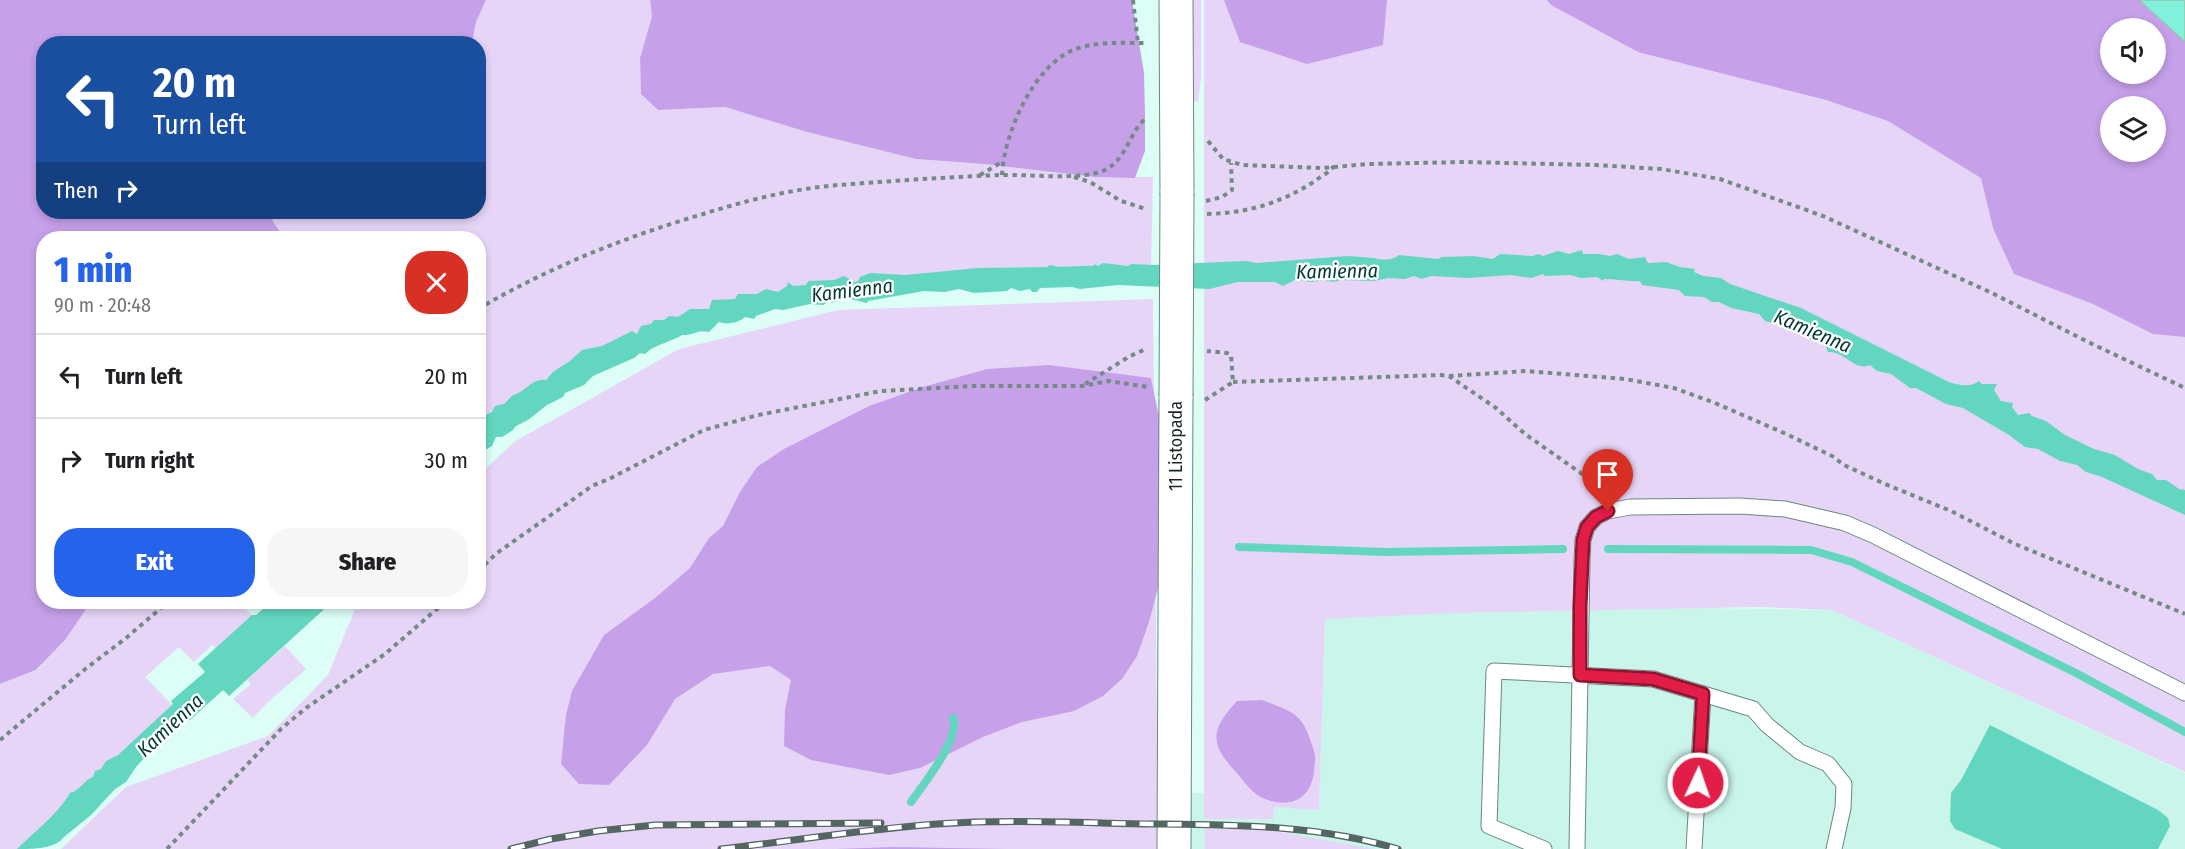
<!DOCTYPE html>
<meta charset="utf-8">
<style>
:root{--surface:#fff;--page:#f6f6f6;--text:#202124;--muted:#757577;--line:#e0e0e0;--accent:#2563eb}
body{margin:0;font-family:"Fira Sans Condensed",sans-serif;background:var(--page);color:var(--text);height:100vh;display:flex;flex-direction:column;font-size:22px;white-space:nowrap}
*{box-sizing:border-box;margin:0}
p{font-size:20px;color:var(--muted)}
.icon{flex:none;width:33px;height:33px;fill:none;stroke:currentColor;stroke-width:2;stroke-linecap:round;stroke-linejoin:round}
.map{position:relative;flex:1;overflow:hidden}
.sheet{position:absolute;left:36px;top:231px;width:450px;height:378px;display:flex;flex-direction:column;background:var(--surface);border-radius:24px;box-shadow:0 3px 9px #0003}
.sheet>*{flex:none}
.top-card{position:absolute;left:36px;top:36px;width:450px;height:183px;border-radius:24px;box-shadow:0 3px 9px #0003;background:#1a4fa0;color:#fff;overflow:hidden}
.fabs{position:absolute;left:2100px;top:18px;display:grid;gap:12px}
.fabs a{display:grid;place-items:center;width:66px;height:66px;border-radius:50%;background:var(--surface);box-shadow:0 3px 9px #0003;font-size:30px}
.pin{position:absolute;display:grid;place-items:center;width:51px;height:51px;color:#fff;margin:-62px -26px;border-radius:50% 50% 50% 0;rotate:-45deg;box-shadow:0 0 6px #0007}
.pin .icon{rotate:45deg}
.me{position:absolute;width:66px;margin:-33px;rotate:3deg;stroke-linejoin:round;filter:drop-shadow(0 0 4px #0008)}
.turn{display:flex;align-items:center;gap:21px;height:126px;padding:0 18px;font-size:27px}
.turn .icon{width:78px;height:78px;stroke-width:2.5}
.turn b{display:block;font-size:42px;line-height:51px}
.then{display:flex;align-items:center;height:57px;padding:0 18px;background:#0003;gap:12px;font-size:22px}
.round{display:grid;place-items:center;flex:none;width:63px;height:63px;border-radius:24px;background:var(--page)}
.headline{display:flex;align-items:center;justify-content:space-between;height:102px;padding:0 18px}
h1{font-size:36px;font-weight:800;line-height:45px;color:var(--accent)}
.action{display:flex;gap:12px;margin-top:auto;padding:12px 18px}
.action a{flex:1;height:69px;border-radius:24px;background:var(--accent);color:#fff;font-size:24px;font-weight:800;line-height:69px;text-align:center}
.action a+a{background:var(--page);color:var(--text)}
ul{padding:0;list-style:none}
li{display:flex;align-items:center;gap:18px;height:84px;padding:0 18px;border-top:2px solid var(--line)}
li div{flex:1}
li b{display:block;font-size:22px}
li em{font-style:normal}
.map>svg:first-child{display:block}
.built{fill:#c9f5eb}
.green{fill:#e7d5f8;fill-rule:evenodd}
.forest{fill:#c6a0e9;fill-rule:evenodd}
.water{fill:#63d6c0}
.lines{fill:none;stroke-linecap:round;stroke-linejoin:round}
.stream{stroke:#63d6c0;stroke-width:8}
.building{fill:#80f1db;stroke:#9fc0b8;stroke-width:1.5}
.service-casing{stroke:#688881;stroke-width:17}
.tertiary-casing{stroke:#688881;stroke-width:35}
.path{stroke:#748a85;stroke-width:4;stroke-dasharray:4.5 4.5;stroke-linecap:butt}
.service{stroke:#fff;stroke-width:15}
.tertiary{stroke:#fff;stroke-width:33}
.rail-casing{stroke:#536662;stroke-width:7}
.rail{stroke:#fff;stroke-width:4.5;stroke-dasharray:14;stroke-linecap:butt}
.tertiary-bridge-casing{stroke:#688881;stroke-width:35;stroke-linecap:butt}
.tertiary-bridge{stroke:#fff;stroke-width:33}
.route-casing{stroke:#92132f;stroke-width:15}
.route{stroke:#e11d48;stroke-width:10}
.labels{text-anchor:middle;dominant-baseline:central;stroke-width:4.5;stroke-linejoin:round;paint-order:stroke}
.street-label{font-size:18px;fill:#172421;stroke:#fff}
.water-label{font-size:20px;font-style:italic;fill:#033b32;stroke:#fff}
</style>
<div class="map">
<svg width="2185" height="849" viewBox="0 0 2185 849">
<rect width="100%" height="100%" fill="#dcfef6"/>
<!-- built -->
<polygon class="built" points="1568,606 1832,610 2185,773 2185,849 410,849 1128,791 1270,795 1319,810 1325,619"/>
<!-- green -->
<g class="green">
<polygon points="486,0 650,0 652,16 640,58 641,94 658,110 725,107 807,132 916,159 984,164 1095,177 1153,177 1151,268 722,306 479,425 478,238 284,238 267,212 478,212 478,44 472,43 476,22"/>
<polygon points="1192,0 1201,0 1201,78 1198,102 1192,101"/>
<path d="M 1204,0 L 2115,0 L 2095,22 L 2110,74 L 2185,113 L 2185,772 L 1832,610 L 1759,607 L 1453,613 L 1325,619 L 1319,810 L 1274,807 L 1273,819 L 1204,819 ZM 2110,106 L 2156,106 L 2156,152 L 2110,152 Z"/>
<polygon points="1153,299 1158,849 61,849 126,787 268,736 328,675 358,602 478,602 479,475 514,442 679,349 838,310"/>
<polygon points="91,602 238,602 252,615 216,649 212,645 194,662 179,647 145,677 172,705 89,786 22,849 0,849 0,684 37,670 65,640"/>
<polygon points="285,646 306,669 267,703 253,718 233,699 251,684 247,680"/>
<polygon points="1205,828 1268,830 1374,849 1205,849"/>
</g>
<!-- forest -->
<g class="forest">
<polygon points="0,0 486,0 476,22 472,43 44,44 44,212 267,212 284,238 44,238 44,602 91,602 65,640 36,670 0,684"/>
<polygon points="650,0 1132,0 1144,73 1145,114 1145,151 1135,178 1095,177 984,164 916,159 807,132 725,107 658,110 641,94 640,58 652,16"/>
<polygon points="1224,0 1387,0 1383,45 1307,64 1240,42"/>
<path d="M 1547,0 L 2185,0 L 2185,337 L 2153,334 L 2093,304 L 2014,274 L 1993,228 L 1981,178 L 1888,121 L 1826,100 L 1638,52 L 1551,5 ZM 2110,28 L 2156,28 L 2156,74 L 2110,74 ZM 2110,106 L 2156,106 L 2156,152 L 2110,152 Z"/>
<polygon points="1049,365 1151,378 1159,417 1163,548 1158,588 1149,622 1137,656 1122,679 1103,696 1074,711 1022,722 983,737 920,768 889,775 811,760 784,746 785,710 791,680 770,666 713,674 675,699 647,745 609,785 579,784 561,764 566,715 572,691 604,635 655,598 690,568 709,538 723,526 740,492 757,467 784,449 869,406 923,387 987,369"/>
<path d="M 1262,700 C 1297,713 1303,714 1314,751 C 1316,758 1315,763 1314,770 C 1312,798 1292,809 1265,799 C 1252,794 1244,781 1235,771 C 1208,742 1212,728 1237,701 Z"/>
<polygon points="893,847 1007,849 836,849"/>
</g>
<!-- water -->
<g class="water">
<path d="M 1582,250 L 1583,254 L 1599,254 L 1610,256 L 1617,254 L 1629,259 L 1645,257 L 1648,263 L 1666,262 L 1680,267 L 1695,269 L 1694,272 L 1703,276 L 1721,278 L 1730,284 L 1801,308 L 1949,382 C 1958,385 1971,388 1979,381 L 1982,384 L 1997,384 L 1994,390 L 2001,401 L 2013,403 L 2012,407 L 2018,415 L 2029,413 L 2032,416 L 2046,421 L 2065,435 L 2094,449 L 2115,455 L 2138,469 L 2152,474 L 2157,480 L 2166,480 L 2179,489 L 2185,490 L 2185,515 L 2102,477 L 2086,472 L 2077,465 L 2060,461 L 2038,449 L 2025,447 L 2009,435 L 1963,408 L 1946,404 L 1916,388 L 1910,388 L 1891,374 L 1877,371 L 1870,365 C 1855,372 1845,351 1828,352 L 1825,345 L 1793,332 L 1787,327 L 1765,321 L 1759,314 L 1731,308 L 1719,302 L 1712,302 L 1704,297 L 1685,296 L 1679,290 L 1642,285 L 1640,281 C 1628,282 1616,279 1604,279 L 1603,281 L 1597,277 L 1581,278 L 1570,275 L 1545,276 L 1543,274 L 1531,278 L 1511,275 L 1468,278 L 1432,276 L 1421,279 L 1414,276 L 1405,279 L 1388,278 L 1374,281 L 1341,280 L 1334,282 L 1324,280 L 1312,282 L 1295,280 L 1283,286 L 1275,282 L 1238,282 L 1209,289 L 1118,285 L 1080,289 L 1072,287 L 1040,288 L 1037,292 L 1032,292 L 1030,289 L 1020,291 L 1011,288 L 1007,291 L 974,293 L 959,289 L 944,292 L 924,291 L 868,301 L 867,303 L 847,298 L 831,303 L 830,301 L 823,305 L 810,304 L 783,310 L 775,309 L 756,316 L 754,319 L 745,317 C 739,323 726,325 719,322 L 709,332 C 699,329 692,336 682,335 C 671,342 655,344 645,354 L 640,353 L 634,358 L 593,376 L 584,385 L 565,393 L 563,397 L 547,405 L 528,420 L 516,426 L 513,430 L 502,437 L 496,437 L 492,446 L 479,454 L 479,418 L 492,412 L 495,406 L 504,404 L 513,395 C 525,393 531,378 546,380 L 553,372 L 570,361 L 582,350 L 602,346 L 632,331 L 637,334 L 641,326 L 651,324 L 654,320 L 664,320 L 669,316 L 678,317 L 690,309 L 709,309 L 712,300 L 735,299 L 738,294 L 757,294 L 766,289 L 778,292 L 787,286 L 788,282 L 793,286 L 806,285 L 808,281 L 834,280 L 844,276 L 855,282 L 858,281 L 860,277 L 870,273 L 905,275 L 978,268 L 1048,267 L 1049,265 C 1064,269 1078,265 1093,266 L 1095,264 L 1098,266 L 1103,263 L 1128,266 L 1131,264 L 1154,265 L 1245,261 L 1257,263 L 1347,256 L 1375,258 C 1381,261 1394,260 1399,255 L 1438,259 L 1442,257 L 1473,256 L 1493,259 L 1500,254 L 1533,256 L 1538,254 L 1543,256 L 1558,251 L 1569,254 Z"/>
<path d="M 271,602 L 332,602 L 229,696 L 223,690 L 190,720 L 181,722 L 171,729 L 136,767 L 126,782 L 115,789 L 91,815 L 64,837 C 55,849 34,849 17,849 C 35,831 58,814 70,793 C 80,791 84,780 93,777 L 95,771 L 101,769 L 106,761 L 118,755 L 173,704 L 171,701 L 205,672 L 198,664 L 252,615 L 256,615 Z"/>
<polygon points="1990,725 2158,810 2168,818 2170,826 2158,849 2002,849 1955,829 1950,821 1951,793 1961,780"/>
</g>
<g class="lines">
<!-- stream -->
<g class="stream">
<polyline points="1239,547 1386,552 1563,549"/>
<polyline points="1608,549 1811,550 1852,562 2076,673 2185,732"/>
<path d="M 911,802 C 923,785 961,738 953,718"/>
</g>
</g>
<!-- building -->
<polygon class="building" points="2139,0 2185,0 2185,42"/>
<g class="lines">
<!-- service casing -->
<g class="service-casing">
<g id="service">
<polyline points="1544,849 1489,826 1494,671 1653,679 1753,709 1767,725 1800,752 1828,764 1844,784 1843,808 1834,849"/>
<polyline points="1577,849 1582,560 1583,540 1587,527 1596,517 1608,511 1630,507 1740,506 1785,509 1845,523 1873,535 2185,693"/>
<polyline points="1694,849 1703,694"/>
</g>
</g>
<!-- tertiary casing -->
<g class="tertiary-casing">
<g id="tertiary">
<polyline points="1176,0 1177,193"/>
<polyline points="1174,849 1176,396"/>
</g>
</g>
<!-- path -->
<g class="path">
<polyline points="1133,0 1138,43"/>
<polyline points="1208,141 1223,159 1242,165 1323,168 1368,164 1464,162 1596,165 1661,169 1720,179 1823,216 1992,293 2086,341 2185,388"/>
<polyline points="980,175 1002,162"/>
<path d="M 1002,175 C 1004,134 1033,67 1073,50 C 1095,41 1124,43 1147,43"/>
<polyline points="1074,177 1090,182 1121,201 1146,209"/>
<polyline points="1206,201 1222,197 1232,190 1231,163"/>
<path d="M 1207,214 C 1248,213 1281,203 1315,181 C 1321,176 1329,173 1334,166"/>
<path d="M 478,309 C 548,268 622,238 700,215 C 744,201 791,189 838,185 C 892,181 947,177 1001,175 C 1029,174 1081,181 1105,170 C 1127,159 1129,132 1147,117"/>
<polyline points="1449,376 1526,371 1625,379 1674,388 1715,403 1784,433 1832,456 1844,465 1885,484 1951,511 2015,544 2185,614"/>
<polyline points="1233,382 1441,375 1449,376 1496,408 1525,434 1605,490"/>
<polyline points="1085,384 1130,356 1146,349"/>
<polyline points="1205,400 1233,382 1231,355 1227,353 1207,351"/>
<polyline points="478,571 497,553 592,486 609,479 704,430 758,415 881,391 973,386 1082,386 1109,381 1148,387"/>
<polyline points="0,740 84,670 126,638 168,602"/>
<polyline points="167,849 281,729 306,708 385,654 445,602"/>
</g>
<!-- service -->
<use href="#service" class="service"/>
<!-- tertiary -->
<use href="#tertiary" class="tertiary"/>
<!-- rail casing -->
<g class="rail-casing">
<g id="rail">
<polyline points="511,849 551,839 598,831 655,825 881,823"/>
<path d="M 721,849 C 793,841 865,829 937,824 C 1009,819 1083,823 1155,824 C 1238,825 1318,825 1398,849"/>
</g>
</g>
<!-- rail -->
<use href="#rail" class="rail"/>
<!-- tertiary-bridge casing -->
<g class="tertiary-bridge-casing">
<polyline id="tertiary-bridge" points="1176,396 1177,193"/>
</g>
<!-- tertiary-bridge -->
<use href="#tertiary-bridge" class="tertiary-bridge"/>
</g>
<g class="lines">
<!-- route casing -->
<g class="route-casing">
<polyline id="route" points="1608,511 1596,517 1587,527 1583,540 1580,606 1580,675 1653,679 1703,694 1698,783"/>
</g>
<!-- route -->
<use href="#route" class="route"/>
</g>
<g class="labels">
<!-- street labels -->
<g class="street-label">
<text transform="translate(1176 446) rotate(-90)">11 Listopada</text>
</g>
<!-- water labels -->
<g class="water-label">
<text transform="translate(1337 271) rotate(-1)">Kamienna</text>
<text transform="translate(852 290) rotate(-7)">Kamienna</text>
<text transform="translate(1813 331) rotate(23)">Kamienna</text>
<text transform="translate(170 725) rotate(-43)">Kamienna</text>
</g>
</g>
</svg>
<div class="fabs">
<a><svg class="icon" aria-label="sound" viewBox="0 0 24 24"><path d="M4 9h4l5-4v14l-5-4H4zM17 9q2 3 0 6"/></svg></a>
<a><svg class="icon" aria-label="layers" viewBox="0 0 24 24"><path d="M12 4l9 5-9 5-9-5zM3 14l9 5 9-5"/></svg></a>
</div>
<div class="pin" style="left:1608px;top:511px;background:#d93025"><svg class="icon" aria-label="arrive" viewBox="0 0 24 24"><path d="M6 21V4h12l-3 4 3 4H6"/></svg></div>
<svg class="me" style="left:1698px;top:783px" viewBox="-20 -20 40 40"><circle r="17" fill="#e11d48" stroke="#fff" stroke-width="3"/><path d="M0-11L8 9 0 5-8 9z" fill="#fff"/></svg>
<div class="top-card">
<div class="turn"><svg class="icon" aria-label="left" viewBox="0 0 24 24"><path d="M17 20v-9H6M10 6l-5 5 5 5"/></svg><div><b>20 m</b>Turn left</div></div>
<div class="then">Then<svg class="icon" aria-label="right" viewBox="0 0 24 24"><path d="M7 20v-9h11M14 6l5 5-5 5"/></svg></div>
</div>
<section class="sheet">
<div class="headline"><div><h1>1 min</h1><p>90 m · 20:48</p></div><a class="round" style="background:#d93025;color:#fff"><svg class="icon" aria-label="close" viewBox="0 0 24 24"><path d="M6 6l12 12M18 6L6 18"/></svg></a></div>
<ul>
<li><svg class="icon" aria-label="left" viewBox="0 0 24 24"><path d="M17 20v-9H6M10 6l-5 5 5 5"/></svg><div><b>Turn left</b></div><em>20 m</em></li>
<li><svg class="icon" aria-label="right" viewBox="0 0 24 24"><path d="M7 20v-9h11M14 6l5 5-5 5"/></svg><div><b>Turn right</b></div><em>30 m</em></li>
</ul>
<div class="action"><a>Exit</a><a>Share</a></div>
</section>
</div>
